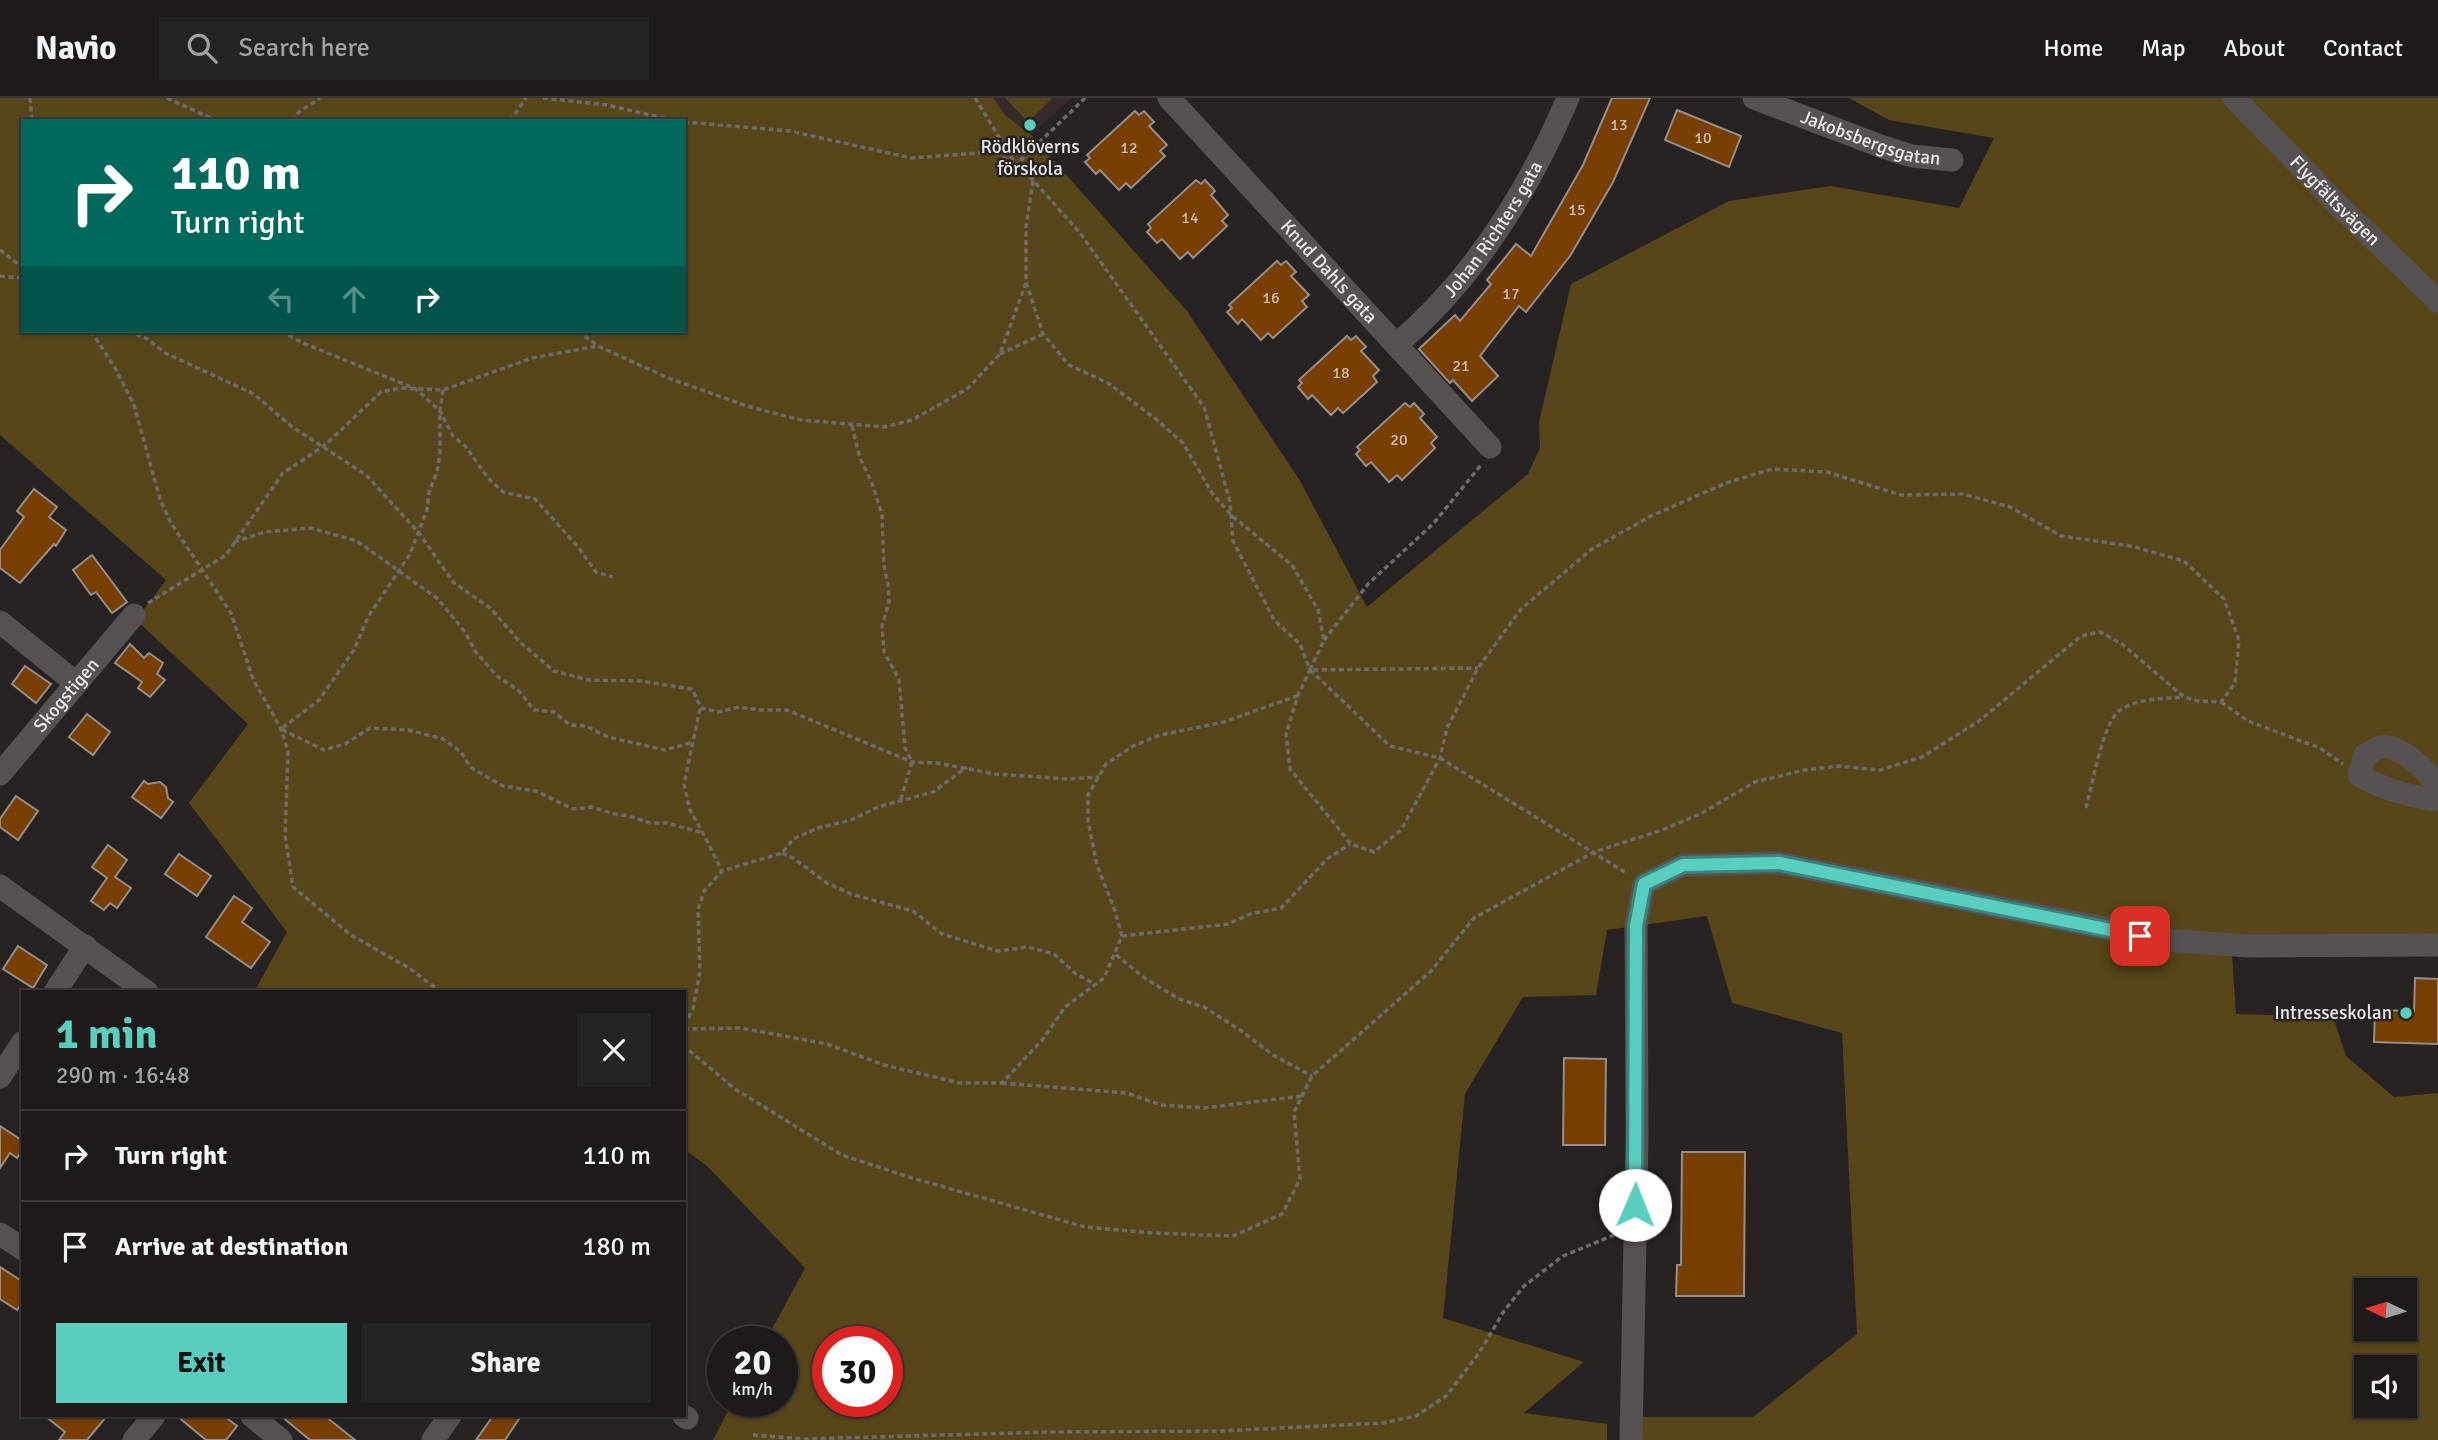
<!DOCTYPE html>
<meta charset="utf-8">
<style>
:root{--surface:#1e1a1a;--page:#262323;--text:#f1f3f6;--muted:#a1a1a2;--line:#3c3839;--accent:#5acebe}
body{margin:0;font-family:Signika,sans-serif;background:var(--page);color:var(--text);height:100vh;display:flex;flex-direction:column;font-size:26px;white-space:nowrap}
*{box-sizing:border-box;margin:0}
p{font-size:23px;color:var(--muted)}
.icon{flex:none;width:38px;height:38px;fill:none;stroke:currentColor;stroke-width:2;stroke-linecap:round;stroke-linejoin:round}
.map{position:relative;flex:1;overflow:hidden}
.details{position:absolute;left:21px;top:892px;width:665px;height:427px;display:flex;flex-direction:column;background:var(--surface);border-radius:0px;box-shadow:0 2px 5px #0004,0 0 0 2px var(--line)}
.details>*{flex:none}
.guide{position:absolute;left:21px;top:21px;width:665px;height:214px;border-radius:0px;box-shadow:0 2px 5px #0004,0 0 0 2px var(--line);background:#00695c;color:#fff;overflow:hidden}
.needle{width:46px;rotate:274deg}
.buttons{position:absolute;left:2354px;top:1180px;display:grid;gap:14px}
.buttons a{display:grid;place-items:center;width:63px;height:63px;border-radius:0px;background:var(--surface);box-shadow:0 2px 5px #0004,0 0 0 2px var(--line);font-size:35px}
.speed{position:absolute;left:707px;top:1228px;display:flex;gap:14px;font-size:35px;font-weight:700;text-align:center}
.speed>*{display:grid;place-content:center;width:91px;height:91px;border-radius:50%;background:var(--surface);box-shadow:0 2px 5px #0004,0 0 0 2px var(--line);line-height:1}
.speed small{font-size:18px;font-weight:400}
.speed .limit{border:10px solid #d22;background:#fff;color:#111}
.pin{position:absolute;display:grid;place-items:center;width:60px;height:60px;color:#fff;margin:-30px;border-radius:14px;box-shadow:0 4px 10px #0006}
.me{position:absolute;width:77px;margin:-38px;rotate:1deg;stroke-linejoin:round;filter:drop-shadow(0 0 5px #0008)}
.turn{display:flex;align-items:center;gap:24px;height:147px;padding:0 35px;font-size:32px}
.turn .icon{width:91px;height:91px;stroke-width:2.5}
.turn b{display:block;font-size:49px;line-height:60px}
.lanes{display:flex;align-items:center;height:66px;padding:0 35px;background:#0003;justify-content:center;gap:35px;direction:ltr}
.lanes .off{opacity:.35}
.round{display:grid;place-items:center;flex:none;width:74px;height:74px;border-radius:0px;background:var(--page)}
.summary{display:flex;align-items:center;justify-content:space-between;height:119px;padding:0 35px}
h1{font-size:42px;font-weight:800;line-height:52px;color:var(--accent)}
.primary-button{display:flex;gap:14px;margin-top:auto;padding:14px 35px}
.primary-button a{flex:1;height:80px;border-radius:0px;background:var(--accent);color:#111;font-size:28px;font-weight:800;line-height:80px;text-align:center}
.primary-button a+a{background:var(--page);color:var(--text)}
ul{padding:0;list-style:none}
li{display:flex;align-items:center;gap:21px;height:91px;padding:0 35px;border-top:2px solid var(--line)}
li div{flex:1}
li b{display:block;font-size:26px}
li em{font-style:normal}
header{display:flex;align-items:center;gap:42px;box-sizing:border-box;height:98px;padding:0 35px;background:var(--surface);border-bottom:2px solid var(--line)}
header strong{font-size:33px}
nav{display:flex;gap:38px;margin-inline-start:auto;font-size:24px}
.search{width:490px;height:63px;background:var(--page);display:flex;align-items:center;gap:18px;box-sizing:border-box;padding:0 24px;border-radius:0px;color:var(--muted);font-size:26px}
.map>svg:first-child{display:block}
.built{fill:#362b2a}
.green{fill:#564619;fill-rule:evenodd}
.building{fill:#783e00;stroke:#948f8c;stroke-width:2}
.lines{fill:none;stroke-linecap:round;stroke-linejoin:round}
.path{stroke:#706b6b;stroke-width:3.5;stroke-dasharray:5 3.5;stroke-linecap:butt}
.minor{stroke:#575151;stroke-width:23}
.route-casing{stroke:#3a867c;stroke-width:18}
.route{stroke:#5acebe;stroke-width:12}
.poi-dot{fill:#5acebe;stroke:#282323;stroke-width:2.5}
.labels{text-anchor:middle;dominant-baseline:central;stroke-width:5;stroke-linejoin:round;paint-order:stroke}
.number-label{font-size:16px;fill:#cfbeae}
.street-label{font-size:19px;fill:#ece8e8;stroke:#282323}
.poi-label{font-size:19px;fill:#ece8e8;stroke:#282323}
</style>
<header>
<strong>Navio</strong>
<div class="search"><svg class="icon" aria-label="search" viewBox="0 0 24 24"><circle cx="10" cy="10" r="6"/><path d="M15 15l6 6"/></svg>Search here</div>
<nav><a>Home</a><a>Map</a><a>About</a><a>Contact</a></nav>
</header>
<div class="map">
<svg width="2438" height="1342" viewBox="0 0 2438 1342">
<rect width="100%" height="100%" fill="#282323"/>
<!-- built -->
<polygon class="built" points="994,0 1072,0 1031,37 1005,17"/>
<!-- green -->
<g class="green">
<path d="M 0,0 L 994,0 L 1005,17 L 1031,37 L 1187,213 L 1299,381 L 1367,509 L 1528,376 L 1540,350 L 1539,324 L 1571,186 L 1729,103 L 1830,88 L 1959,110 L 1994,40 L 1889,22 L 1849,0 L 2438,0 L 2438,839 L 2231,842 L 2236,916 L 2333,919 L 2346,958 L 2394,999 L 2438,995 L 2438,1342 L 1642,1342 L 1642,1319 L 1753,1319 L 1857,1236 L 1842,935 L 1732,905 L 1707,818 L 1607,832 L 1596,897 L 1523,899 L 1465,996 L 1443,1220 L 1584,1264 L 1524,1315 L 1607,1326 L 1607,1342 L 713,1342 L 733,1304 L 782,1304 L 782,1244 L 765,1244 L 805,1170 L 707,1068 L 684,1051 L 684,894 L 254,894 L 287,834 L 189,705 L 248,626 L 136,522 L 166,482 L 0,337 ZM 23,23 L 684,23 L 684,233 L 23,233 ZM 2366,1192 L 2404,1192 L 2404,1230 L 2366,1230 ZM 828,1244 L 887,1244 L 887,1304 L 828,1304 ZM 2366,1269 L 2404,1269 L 2404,1307 L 2366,1307 Z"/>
<polygon points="1005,0 1050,0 1052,1 1028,24"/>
</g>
<!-- building -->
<g class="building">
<polygon points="1612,0 1650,0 1613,84 1570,158 1526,214 1519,208 1480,258 1498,278 1472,303 1453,282 1450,285 1419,251 1455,217 1460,223 1491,186 1487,182 1516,146 1531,158 1583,67"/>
<polygon points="1677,12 1741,38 1729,69 1665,42"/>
<polygon points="1135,13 1139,17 1144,13 1154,24 1149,28 1167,47 1160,53 1165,58 1131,90 1126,85 1119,92 1100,72 1096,76 1085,64 1090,60 1087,57"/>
<polygon points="1196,82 1201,86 1205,82 1215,93 1211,97 1228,117 1222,123 1227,128 1193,160 1188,154 1180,161 1162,141 1157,145 1147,134 1151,130 1148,126"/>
<polygon points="1277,163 1281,167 1286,163 1296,174 1291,178 1309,197 1302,203 1307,209 1273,240 1268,235 1261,242 1242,221 1238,226 1227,214 1232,210 1229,207"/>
<polygon points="1347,238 1351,242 1356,238 1366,249 1361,253 1379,272 1373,278 1377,284 1343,315 1338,310 1331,317 1312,297 1308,301 1298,289 1302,285 1299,282"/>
<polygon points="1405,305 1410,309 1414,305 1424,316 1420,320 1437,339 1431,345 1435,350 1402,382 1397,377 1389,384 1371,364 1366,368 1356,356 1360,352 1357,349"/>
<polygon points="34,391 57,409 49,419 66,432 56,448 54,446 20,485 0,470 0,452 24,419 17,413"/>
<polygon points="92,457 127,504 112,515 96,494 91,497 73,472"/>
<polygon points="130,546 144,560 149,555 163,565 157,576 165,582 150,599 138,590 142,584 115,565"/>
<polygon points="25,568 51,586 36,605 12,586"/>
<polygon points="87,616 110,634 93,657 69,639"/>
<polygon points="144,683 148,686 160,684 166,689 168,700 173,704 161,720 132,699"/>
<polygon points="16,698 38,713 18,742 0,729 0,721"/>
<polygon points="108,747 127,762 115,779 131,790 117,810 110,805 104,812 91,803 107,780 92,769"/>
<polygon points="179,756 211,778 197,798 165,776"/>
<polygon points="234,798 252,810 242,824 270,844 251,870 206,839"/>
<polygon points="18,848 47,867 33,890 3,871"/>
<polygon points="2415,880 2438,881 2438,946 2374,944 2375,912 2414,913"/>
<polygon points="1564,960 1606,961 1605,1047 1563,1047"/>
<polygon points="0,1028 23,1043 23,1051 17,1060 10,1055 0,1070"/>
<polygon points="1682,1054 1745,1054 1744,1198 1676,1198 1677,1167 1681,1167"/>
<polygon points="0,1169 23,1184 23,1204 17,1212 0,1201"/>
<polygon points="45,1318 107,1318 87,1342 59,1342 65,1334"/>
<polygon points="177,1318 224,1318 237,1328 226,1342 206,1342"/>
<polygon points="281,1318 325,1318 355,1342 310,1342"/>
<polygon points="493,1318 521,1318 505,1342 476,1342"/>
</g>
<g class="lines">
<!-- path -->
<g class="path">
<polyline points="30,0 32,23"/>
<polyline points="167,0 217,23"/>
<polyline points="543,0 607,7 677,23"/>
<polyline points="975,0 1016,67 1085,0"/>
<polyline points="292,23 299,14 320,0"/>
<polyline points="510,23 526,0"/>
<polyline points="684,24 790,33 911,60 993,54 1016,67 1033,82 1080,135 1204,309 1230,404 1233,443 1274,522 1300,546 1310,572 1298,597 1286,636 1290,671 1351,746 1374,754 1401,732 1440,660 1447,630 1478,570 1521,511 1592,451 1651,418 1726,385 1772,371 1827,374 1901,397 1963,396 2010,409 2061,438 2131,448 2184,463 2224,501 2239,542 2235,585 2221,604 2198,603 2184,599 2122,546 2100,534 2081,538 1979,623 1922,659 1880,672 1838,668 1805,672 1755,684 1700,716 1662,732 1594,754 1474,820 1431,873 1312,978 1294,1014 1300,1081 1282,1116 1233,1138 1153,1135 1085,1129 909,1079 842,1057 735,991 684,948"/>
<polyline points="1033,83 1026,129 1026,184 1043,236 1069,267 1108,285 1157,322 1183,345 1212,395 1232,418 1292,467 1318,512 1324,542 1310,572 1478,570"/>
<polyline points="0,152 23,170"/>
<polyline points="0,178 23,180"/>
<polyline points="91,233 115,270 134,307 160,401 171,425 231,515 253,581 281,631 288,654 285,738 293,789 351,837 409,870 441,894"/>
<polyline points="128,233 146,240 165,255 254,296 291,328 366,377 419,435 453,484 490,510 521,545 554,573 588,582 640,583 692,591 701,610 718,614 739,609 760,612 787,612 912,664 937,665 995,676 1069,681 1099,679"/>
<polyline points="281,233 303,245 416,291 440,313 453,338 466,349 488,380 503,394 535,401 578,449 596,474 613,479"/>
<polyline points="578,233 598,248 668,280 747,308 801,322 884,329 912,322 967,291 1000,256 1026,185"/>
<polyline points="1000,256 1043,236"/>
<polyline points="443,292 440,313 440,355 437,374 429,394 427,412 410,456 368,519 354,552 319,602 281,631 324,652 345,646 370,630 409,632 443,641 461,654 470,669 503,688 536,693 573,711 591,709 615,716 629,718 650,725 667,725 703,735"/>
<polyline points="852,328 860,360 872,385 882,417 884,468 888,486 889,504 882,528 884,554 899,581 905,650 912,664 900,704"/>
<polyline points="234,444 265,434 311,430 357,443 438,501 465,534 475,553 497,578 519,593 534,612 554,614 570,627 586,628 608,639 665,652 694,644"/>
<polyline points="148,505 226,457 283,375 324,348 381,294 400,290 443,292 532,260 598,248"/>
<polyline points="1324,542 1369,485 1433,426 1481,367"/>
<polyline points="1310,572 1390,648 1440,660 1628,776"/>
<polyline points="2221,604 2248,623 2320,650 2343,666"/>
<polyline points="700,611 684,686 690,712 703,735 722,773"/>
<path d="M 2086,710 C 2092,688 2103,625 2119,613 C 2136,600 2163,601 2183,599"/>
<polyline points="782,755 793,760 827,785 851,796 913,813 942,836 998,853 1028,849 1054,856 1076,876 1095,886"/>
<polyline points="1122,838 1228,826 1250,816 1281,810 1327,761 1350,746"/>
<polyline points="1116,857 1146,881 1179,901 1204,909 1240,932 1273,957 1312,978"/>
<polyline points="684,927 693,911 700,873 698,812 704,793 722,773 782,755 793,741 818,730 851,722 878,709 933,694 967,669"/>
<polyline points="684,931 741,930 827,946 884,967 960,985 1002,985 1043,941 1065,909 1104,880 1122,838 1115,813 1097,767 1088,723 1088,697 1106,666 1133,648 1160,637 1224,624 1297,598"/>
<polyline points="1002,985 1127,995 1161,1007 1204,1010 1302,998"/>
<polyline points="753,1337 803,1341 1050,1334 1221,1333 1383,1325 1416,1318 1446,1298 1479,1255 1504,1213 1524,1188 1563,1158 1614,1137"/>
</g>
<!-- minor -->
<g class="minor">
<path id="s1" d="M 1169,0 L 1490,349"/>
<path id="s2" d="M 1754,0 L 1883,49 L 1912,58 L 1952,62"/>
<path id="s3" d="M 2234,0 L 2342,111 L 2438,203"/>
<path id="s4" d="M 1396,247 C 1473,182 1529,92 1568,0"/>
<polyline points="0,524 76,585"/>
<path id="s5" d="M 0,676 L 134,517"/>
<path d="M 2438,688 C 2428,674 2398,644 2380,649 C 2375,650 2370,655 2365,657 L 2359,677 C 2384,692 2410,699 2438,702"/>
<polyline points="0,788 147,894"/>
<polyline points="55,894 85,848"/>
<polyline points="0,979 23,944"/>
<polyline points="0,1136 23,1151"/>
<polyline points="252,1318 281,1342"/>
<polyline points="684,1318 687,1320"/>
<polyline points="134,1342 154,1318"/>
<polyline points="433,1342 450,1318"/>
<polyline points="1631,1342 1637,1040 1636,828 1644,786 1683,767 1779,765 2164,842 2248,848 2438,847"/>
</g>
</g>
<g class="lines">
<!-- route casing -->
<g class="route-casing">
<polyline id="route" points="1635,1107 1636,828 1644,786 1683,767 1779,765 2140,838"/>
</g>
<!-- route -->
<use href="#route" class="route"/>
</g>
<!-- markers -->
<g class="poi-dot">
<circle cx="1030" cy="27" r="7"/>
<circle cx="2406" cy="915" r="7"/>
</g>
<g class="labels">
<!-- number labels -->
<g class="number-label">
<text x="1619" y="27">13</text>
<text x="1703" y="40">10</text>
<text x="1129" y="50">12</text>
<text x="1577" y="112">15</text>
<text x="1190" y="120">14</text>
<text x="1511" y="196">17</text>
<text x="1271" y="200">16</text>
<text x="1461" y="268">21</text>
<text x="1341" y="275">18</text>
<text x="1399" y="342">20</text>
</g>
<!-- street labels -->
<g class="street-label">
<text stroke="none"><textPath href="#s2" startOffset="124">Jakobsbergsgatan</textPath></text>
<text stroke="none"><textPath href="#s3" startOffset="144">Flygfältsvägen</textPath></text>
<text stroke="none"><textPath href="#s4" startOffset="152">Johan Richters gata</textPath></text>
<text stroke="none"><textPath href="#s1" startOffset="236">Knud Dahls gata</textPath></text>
<text stroke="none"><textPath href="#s5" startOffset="103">Skogstigen</textPath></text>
</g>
<!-- poi labels -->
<g class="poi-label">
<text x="1030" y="49">Rödklöverns<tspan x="1030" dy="22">förskola</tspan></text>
<text x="2392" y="915" text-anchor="end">Intresseskolan</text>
</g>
</g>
</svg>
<div class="buttons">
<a><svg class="needle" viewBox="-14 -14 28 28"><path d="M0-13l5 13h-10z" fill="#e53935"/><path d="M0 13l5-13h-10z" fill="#a1a1a2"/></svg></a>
<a><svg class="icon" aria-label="sound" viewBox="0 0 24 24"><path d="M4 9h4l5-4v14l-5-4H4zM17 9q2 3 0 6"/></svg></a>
</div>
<div class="speed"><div>20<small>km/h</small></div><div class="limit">30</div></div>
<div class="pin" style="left:2140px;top:838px;background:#d93025"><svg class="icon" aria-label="arrive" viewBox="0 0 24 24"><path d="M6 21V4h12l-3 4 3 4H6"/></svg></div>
<svg class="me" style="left:1635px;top:1107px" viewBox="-20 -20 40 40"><circle r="19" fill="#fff"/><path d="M0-13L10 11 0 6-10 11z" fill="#5acebe"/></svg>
<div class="guide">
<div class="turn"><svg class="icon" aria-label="right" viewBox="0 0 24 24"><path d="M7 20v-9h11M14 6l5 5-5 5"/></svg><div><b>110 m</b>Turn right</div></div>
<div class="lanes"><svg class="icon off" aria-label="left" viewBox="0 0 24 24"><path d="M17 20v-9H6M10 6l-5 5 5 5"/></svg><svg class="icon off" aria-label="ahead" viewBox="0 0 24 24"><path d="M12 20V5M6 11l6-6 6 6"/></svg><svg class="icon" aria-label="right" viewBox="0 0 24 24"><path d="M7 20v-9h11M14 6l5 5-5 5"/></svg></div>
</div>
<section class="details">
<div class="summary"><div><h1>1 min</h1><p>290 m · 16:48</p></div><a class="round"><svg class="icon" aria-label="close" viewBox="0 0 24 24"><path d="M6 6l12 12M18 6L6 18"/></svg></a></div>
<ul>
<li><svg class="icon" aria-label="right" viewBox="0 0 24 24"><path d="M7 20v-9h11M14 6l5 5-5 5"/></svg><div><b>Turn right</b></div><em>110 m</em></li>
<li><svg class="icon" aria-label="arrive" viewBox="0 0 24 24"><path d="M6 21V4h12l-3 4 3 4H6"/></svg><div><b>Arrive at destination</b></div><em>180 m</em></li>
</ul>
<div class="primary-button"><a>Exit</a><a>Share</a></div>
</section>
</div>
